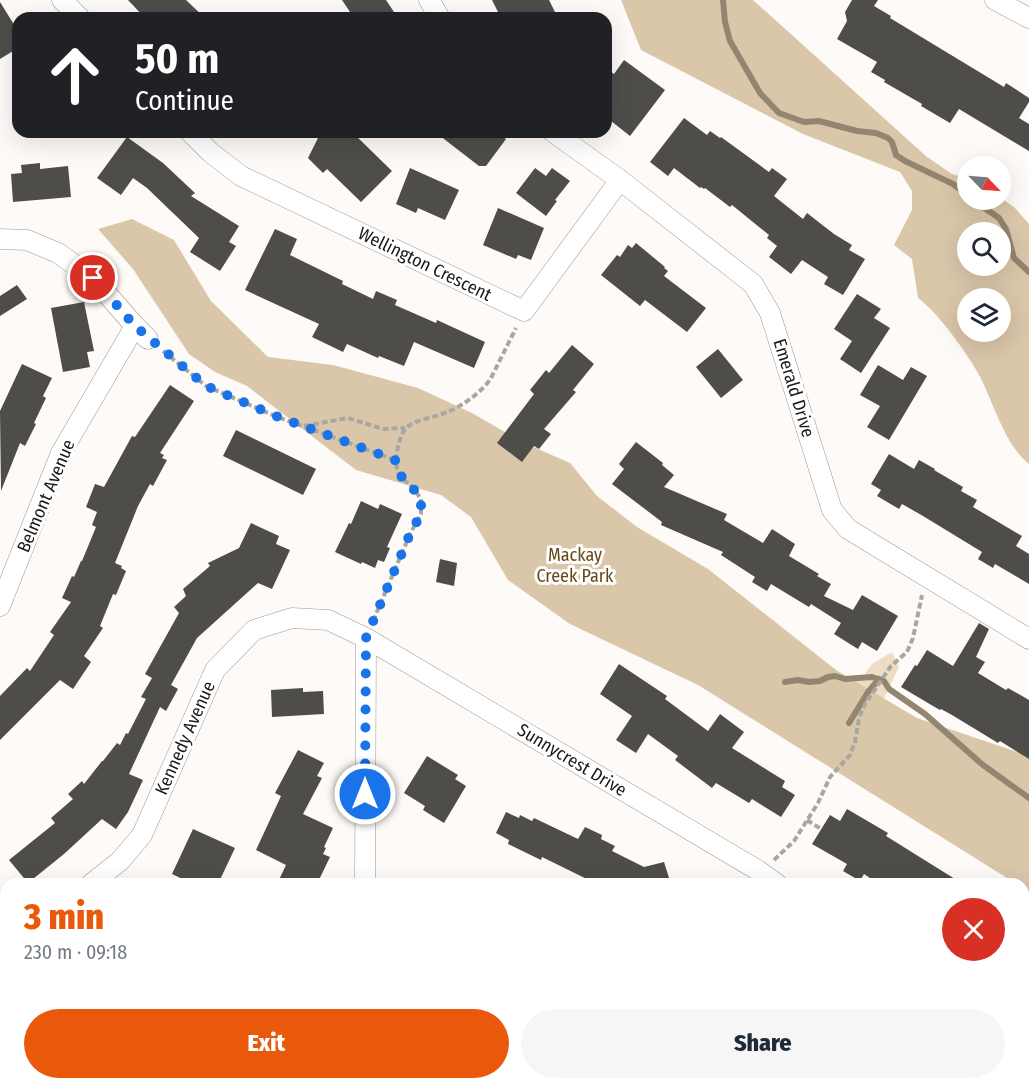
<!DOCTYPE html>
<meta charset="utf-8">
<style>
:root{--surface:#fff;--page:#f6f6f7;--text:#1f2937;--muted:#747a83;--accent:#ea580c}
body{margin:0;font-family:"Fira Sans Condensed",sans-serif;background:var(--page);color:var(--text);height:100vh;display:flex;flex-direction:column;font-size:22px;white-space:nowrap}
*{box-sizing:border-box;margin:0}
p{font-size:20px;color:var(--muted)}
.icon{flex:none;width:33px;height:33px;fill:none;stroke:currentColor;stroke-width:2;stroke-linecap:round;stroke-linejoin:round}
.map{position:relative;flex:1;overflow:hidden}
.side{position:absolute;left:0px;top:878px;width:1029px;height:212px;display:flex;flex-direction:column;background:var(--surface);border-radius:18px 18px 0 0;box-shadow:0 6px 24px #0002}
.side>*{flex:none}
.guide{position:absolute;left:12px;top:12px;width:600px;height:126px;border-radius:18px;box-shadow:0 6px 24px #0002;background:#202124;color:#fff;overflow:hidden}
.needle{width:39px;rotate:115deg}
.buttons{position:absolute;left:957px;top:156px;display:grid;gap:12px}
.buttons a{display:grid;place-items:center;width:54px;height:54px;border-radius:50%;background:var(--surface);box-shadow:0 6px 24px #0002;font-size:30px}
.pin{position:absolute;display:grid;place-items:center;width:51px;height:51px;color:#fff;margin:-26px;border:3px solid #fff;border-radius:50%;box-shadow:0 2px 6px #0007}
.me{position:absolute;width:66px;margin:-33px;rotate:0deg;stroke-linejoin:round;filter:drop-shadow(0 0 4px #0008)}
.turn{display:flex;align-items:center;gap:21px;height:126px;padding:0 24px;font-size:27px}
.turn .icon{width:78px;height:78px;stroke-width:2.5}
.turn b{display:block;font-size:42px;line-height:51px}
.round{display:grid;place-items:center;flex:none;width:63px;height:63px;border-radius:32px;background:var(--page)}
.summary{display:flex;align-items:center;justify-content:space-between;height:102px;padding:0 24px}
h1{font-size:36px;font-weight:800;line-height:45px;color:var(--accent)}
.cta{display:flex;gap:12px;margin-top:auto;padding:12px 24px}
.cta a{flex:1;height:69px;border-radius:36px;background:var(--accent);color:#fff;font-size:24px;font-weight:800;line-height:69px;text-align:center}
.cta a+a{background:var(--page);color:var(--text)}
.map>svg:first-child{display:block}
.green{fill:#eeddc4}
.forest{fill:#dac6a9;fill-rule:evenodd}
.lines{fill:none;stroke-linecap:round;stroke-linejoin:round}
.stream{stroke:#938570;stroke-width:6}
.building{fill:#4f4d4a}
.street-casing{stroke:#9b9895;stroke-width:21}
.path{stroke:#a9a7a4;stroke-width:4;stroke-dasharray:6 3;stroke-linecap:butt}
.street{stroke:#fff;stroke-width:20}
.route{stroke:#1a73e8;stroke-width:10;stroke-dasharray:0 18}
.labels{text-anchor:middle;dominant-baseline:central;stroke-width:6;stroke-linejoin:round;paint-order:stroke}
.street-label{font-size:18px;fill:#1b1a19;stroke:#fff}
.park-label{font-size:18px;fill:#654917;stroke:#fff}
</style>
<div class="map">
<svg width="1029" height="1088" viewBox="0 0 1029 1088">
<rect width="100%" height="100%" fill="#fdfaf7"/>
<!-- green -->
<polygon class="green" points="892,652 899,667 879,709 843,689 862,678 872,664"/>
<!-- forest -->
<g class="forest">
<path d="M 621,0 L 753,0 L 927,157 L 952,174 L 967,178 L 968,200 L 1000,200 L 1001,198 L 1014,207 L 1029,224 L 1029,464 C 1008,448 995,410 985,387 C 975,363 939,313 918,298 L 912,259 L 894,245 L 912,210 L 912,191 L 900,172 L 803,134 L 641,50 ZM 1000,232 L 1000,266 L 968,266 L 968,232 ZM 968,298 L 1000,298 L 1000,332 L 968,332 Z"/>
<polygon points="132,219 174,240 211,301 268,357 333,365 418,388 472,413 522,442 570,463 597,496 637,527 708,569 836,670 917,718 1029,756 1029,892 1023,889 1023,884 1015,883 698,685 570,624 508,580 471,517 441,495 356,470 247,386 215,372 189,354 133,269 98,229"/>
</g>
<g class="lines">
<!-- stream -->
<g class="stream">
<polyline points="723,0 725,22 730,41 760,93 779,113 804,122 819,121 857,131 876,133 888,138 892,142 896,155 905,161 953,184 968,195"/>
<polyline points="973,200 999,218 1006,229 1014,258 1029,272"/>
<polyline points="785,682 798,680 809,682 820,681 828,677 835,676 845,679 872,677 884,681 889,689 925,714 983,765 1029,798"/>
<polyline points="849,723 868,692 879,679"/>
</g>
</g>
<!-- building -->
<g class="building">
<polygon points="128,0 186,0 205,18 145,18"/>
<polygon points="342,0 386,0 398,18 354,18"/>
<polygon points="492,0 549,0 558,18 501,18"/>
<polygon points="852,0 878,0 874,6 891,16 890,18 1004,87 1006,83 1029,98 1029,102 1019,118 1029,124 1029,151 959,109 950,123 921,106 922,104 884,82 885,80 871,72 877,62 837,39 847,21 845,12"/>
<polygon points="0,2 18,31 18,48 0,59"/>
<polygon points="624,60 665,90 630,136 606,117 606,68 614,74"/>
<polygon points="684,118 707,135 710,131 720,138 721,137 769,172 772,168 787,179 774,196 803,219 807,213 834,234 852,245 849,250 865,259 843,295 824,284 828,277 802,260 791,274 769,257 777,246 767,238 769,235 732,205 730,207 705,188 704,189 701,187 700,188 674,168 668,176 650,162"/>
<polygon points="321,132 352,132 392,171 361,202 327,169 323,173 308,158"/>
<polygon points="435,132 496,132 506,139 486,166 479,166"/>
<polygon points="127,137 163,163 195,193 191,196 239,226 229,242 236,246 220,271 190,252 199,238 147,188 133,178 121,195 97,178"/>
<polygon points="40,163 40,169 68,166 71,197 13,202 11,174 22,173 21,165"/>
<polygon points="410,168 459,190 445,220 418,208 416,213 396,204"/>
<polygon points="535,168 546,176 552,168 570,181 555,200 557,201 546,216 516,193"/>
<polygon points="498,208 544,228 531,260 518,255 516,259 483,245"/>
<polygon points="275,229 297,239 290,255 343,281 342,284 373,299 376,291 397,300 395,305 436,323 437,320 485,342 474,368 414,342 404,366 379,356 378,358 347,344 343,352 312,337 319,324 245,290"/>
<polygon points="636,243 665,267 664,268 668,271 664,276 706,308 687,332 645,300 640,306 601,275 617,255 620,257 628,245 632,248"/>
<polygon points="17,285 27,299 0,316 0,296"/>
<polygon points="857,294 881,309 874,318 890,328 861,373 840,359 852,341 834,329"/>
<polygon points="84,302 94,351 87,352 90,367 63,372 51,308"/>
<polygon points="572,345 594,364 573,390 576,392 544,429 551,434 539,449 534,446 522,462 497,443 534,394 530,390 546,370 549,373"/>
<polygon points="718,349 743,380 721,398 696,367"/>
<polygon points="22,364 52,378 43,396 46,398 34,423 36,424 25,446 20,443 1,491 0,411"/>
<polygon points="878,365 903,380 911,367 927,376 889,440 867,427 880,406 860,395"/>
<polygon points="170,385 194,401 160,453 164,455 162,458 167,460 153,486 150,484 138,506 115,563 122,566 121,568 126,571 116,595 113,594 100,626 103,628 84,656 91,662 73,689 60,680 0,740 0,696 27,668 30,671 54,635 50,632 71,602 62,598 72,576 74,577 81,561 82,561 96,527 92,525 97,512 86,507 95,484 104,487 132,436 135,437"/>
<polygon points="236,430 316,469 303,495 223,456"/>
<polygon points="636,442 663,463 662,465 674,475 664,487 727,514 724,520 763,543 772,529 795,544 789,556 819,574 817,576 831,584 824,596 853,610 862,595 898,616 877,651 862,642 858,649 834,634 841,623 811,604 809,607 771,584 767,591 752,582 755,577 721,555 723,552 661,525 662,522 612,484 624,469 619,464"/>
<polygon points="889,454 914,469 919,460 935,469 934,470 963,487 961,491 977,500 973,507 1022,536 1016,546 1029,554 1029,584 995,564 993,568 978,559 982,552 923,516 902,504 899,509 877,496 881,490 871,484"/>
<polygon points="361,501 378,509 380,504 402,514 387,547 390,548 384,562 378,560 375,568 362,562 361,564 335,552 349,523 351,524"/>
<polygon points="251,523 279,536 276,544 290,550 272,589 258,583 197,638 171,685 178,689 166,711 160,707 129,774 143,780 128,812 116,829 102,819 64,854 28,883 9,860 55,823 51,818 73,799 68,794 82,781 84,784 102,761 103,761 117,743 120,745 126,733 128,734 146,699 141,697 152,678 145,674 179,613 174,607 186,596 183,589 210,566 208,563 239,548"/>
<polygon points="440,559 457,563 454,586 436,582"/>
<polygon points="979,623 989,629 976,657 985,662 978,673 1006,690 1008,688 1029,700 1029,759 1000,741 998,743 952,715 941,709 940,710 933,706 901,687 915,665 917,666 927,650 953,666"/>
<polygon points="619,664 667,696 665,699 708,731 720,714 744,732 732,748 785,781 782,787 795,795 781,817 752,799 749,803 716,783 712,788 675,760 678,756 648,734 636,753 616,740 632,716 600,694"/>
<polygon points="303,688 303,692 323,691 324,714 272,717 271,690"/>
<polygon points="298,750 324,763 317,776 322,778 303,814 333,828 324,847 326,848 323,854 330,857 317,884 277,884 286,865 256,850 281,796 275,793"/>
<polygon points="427,756 458,775 455,779 466,786 444,823 423,810 425,806 404,793"/>
<polygon points="847,809 888,833 886,836 963,884 879,884 864,874 860,881 843,871 847,864 812,844 830,815 840,821"/>
<polygon points="506,812 519,818 520,815 532,821 534,818 578,839 585,827 602,835 601,839 615,846 612,851 644,867 664,862 670,881 675,884 597,884 542,857 541,860 508,844 509,840 496,833"/>
<polygon points="193,829 235,848 218,884 193,884 172,874"/>
</g>
<g class="lines">
<!-- street casing -->
<g class="street-casing">
<g id="street">
<polyline points="62,0 80,18"/>
<polyline points="429,0 440,18"/>
<polyline points="995,0 1029,18"/>
<polyline points="190,132 210,152 241,176 524,311 620,180"/>
<polyline points="553,132 620,180 753,284 770,313 832,510 848,529 1029,639"/>
<polyline points="0,239 27,240 58,253 93,278 135,326 148,339"/>
<polyline points="0,606 61,453 135,326"/>
<polyline points="91,884 120,861 142,835 215,670 254,630 292,618 328,620 366,638 759,871 777,884"/>
<polyline points="365,884 366,638"/>
<polyline points="0,953 6,948"/>
<polyline points="0,977 6,980"/>
<polyline points="216,1083 226,1088"/>
<polyline points="1013,1083 1014,1088"/>
<polyline points="59,1088 61,1083"/>
<polyline points="345,1088 347,1083"/>
<polyline points="646,1088 649,1083"/>
<polyline points="932,1088 934,1083"/>
</g>
</g>
<!-- path -->
<g class="path">
<polyline points="163,351 206,386 275,416 395,460"/>
<polyline points="304,426 348,418 383,429 405,428"/>
<path d="M 373,621 L 410,534 L 421,514 L 421,499 C 418,495 416,491 413,488 C 409,483 403,480 399,475 C 393,465 398,435 407,427 C 416,420 431,418 442,414 C 460,408 478,395 490,380 L 516,328"/>
<polyline points="807,820 821,829"/>
<polyline points="774,860 794,841 818,803 830,777 850,755 855,742 859,718 865,704 891,666 907,652 913,638 922,595"/>
</g>
<!-- street -->
<use href="#street" class="street"/>
</g>
<g class="lines">
<!-- route -->
<polyline class="route" points="93,278 135,326 206,386 276,416 395,460 399,474 412,487 421,499 421,514 410,534 366,638 365,794"/>
</g>
<g class="labels">
<!-- street labels -->
<g class="street-label">
<text transform="translate(425 264) rotate(26)">Wellington Crescent</text>
<text transform="translate(794 388) rotate(73)">Emerald Drive</text>
<text transform="translate(46 496) rotate(-67)">Belmont Avenue</text>
<text transform="translate(185 738) rotate(-66)">Kennedy Avenue</text>
<text transform="translate(572 760) rotate(31)">Sunnycrest Drive</text>
</g>
<!-- park labels -->
<g class="park-label">
<text x="575" y="555">Mackay<tspan x="575" dy="21">Creek Park</tspan></text>
</g>
</g>
</svg>
<div class="buttons">
<a><svg class="needle" viewBox="-14 -14 28 28"><path d="M0-13l5 13h-10z" fill="#e53935"/><path d="M0 13l5-13h-10z" fill="#747a83"/></svg></a>
<a><svg class="icon" aria-label="search" viewBox="0 0 24 24"><circle cx="10" cy="10" r="6"/><path d="M15 15l6 6"/></svg></a>
<a><svg class="icon" aria-label="layers" viewBox="0 0 24 24"><path d="M12 4l9 5-9 5-9-5zM3 14l9 5 9-5"/></svg></a>
</div>
<div class="pin" style="left:93px;top:278px;background:#d93025"><svg class="icon" aria-label="arrive" viewBox="0 0 24 24"><path d="M6 21V4h12l-3 4 3 4H6"/></svg></div>
<svg class="me" style="left:365px;top:794px" viewBox="-20 -20 40 40"><circle r="17" fill="#1a73e8" stroke="#fff" stroke-width="3"/><path d="M0-11L8 9 0 5-8 9z" fill="#fff"/></svg>
<div class="guide">
<div class="turn"><svg class="icon" aria-label="ahead" viewBox="0 0 24 24"><path d="M12 20V5M6 11l6-6 6 6"/></svg><div><b>50 m</b>Continue</div></div>
</div>
<section class="side">
<div class="summary"><div><h1>3 min</h1><p>230 m · 09:18</p></div><a class="round" style="background:#d93025;color:#fff"><svg class="icon" aria-label="close" viewBox="0 0 24 24"><path d="M6 6l12 12M18 6L6 18"/></svg></a></div>
<div class="cta"><a>Exit</a><a>Share</a></div>
</section>
</div>
